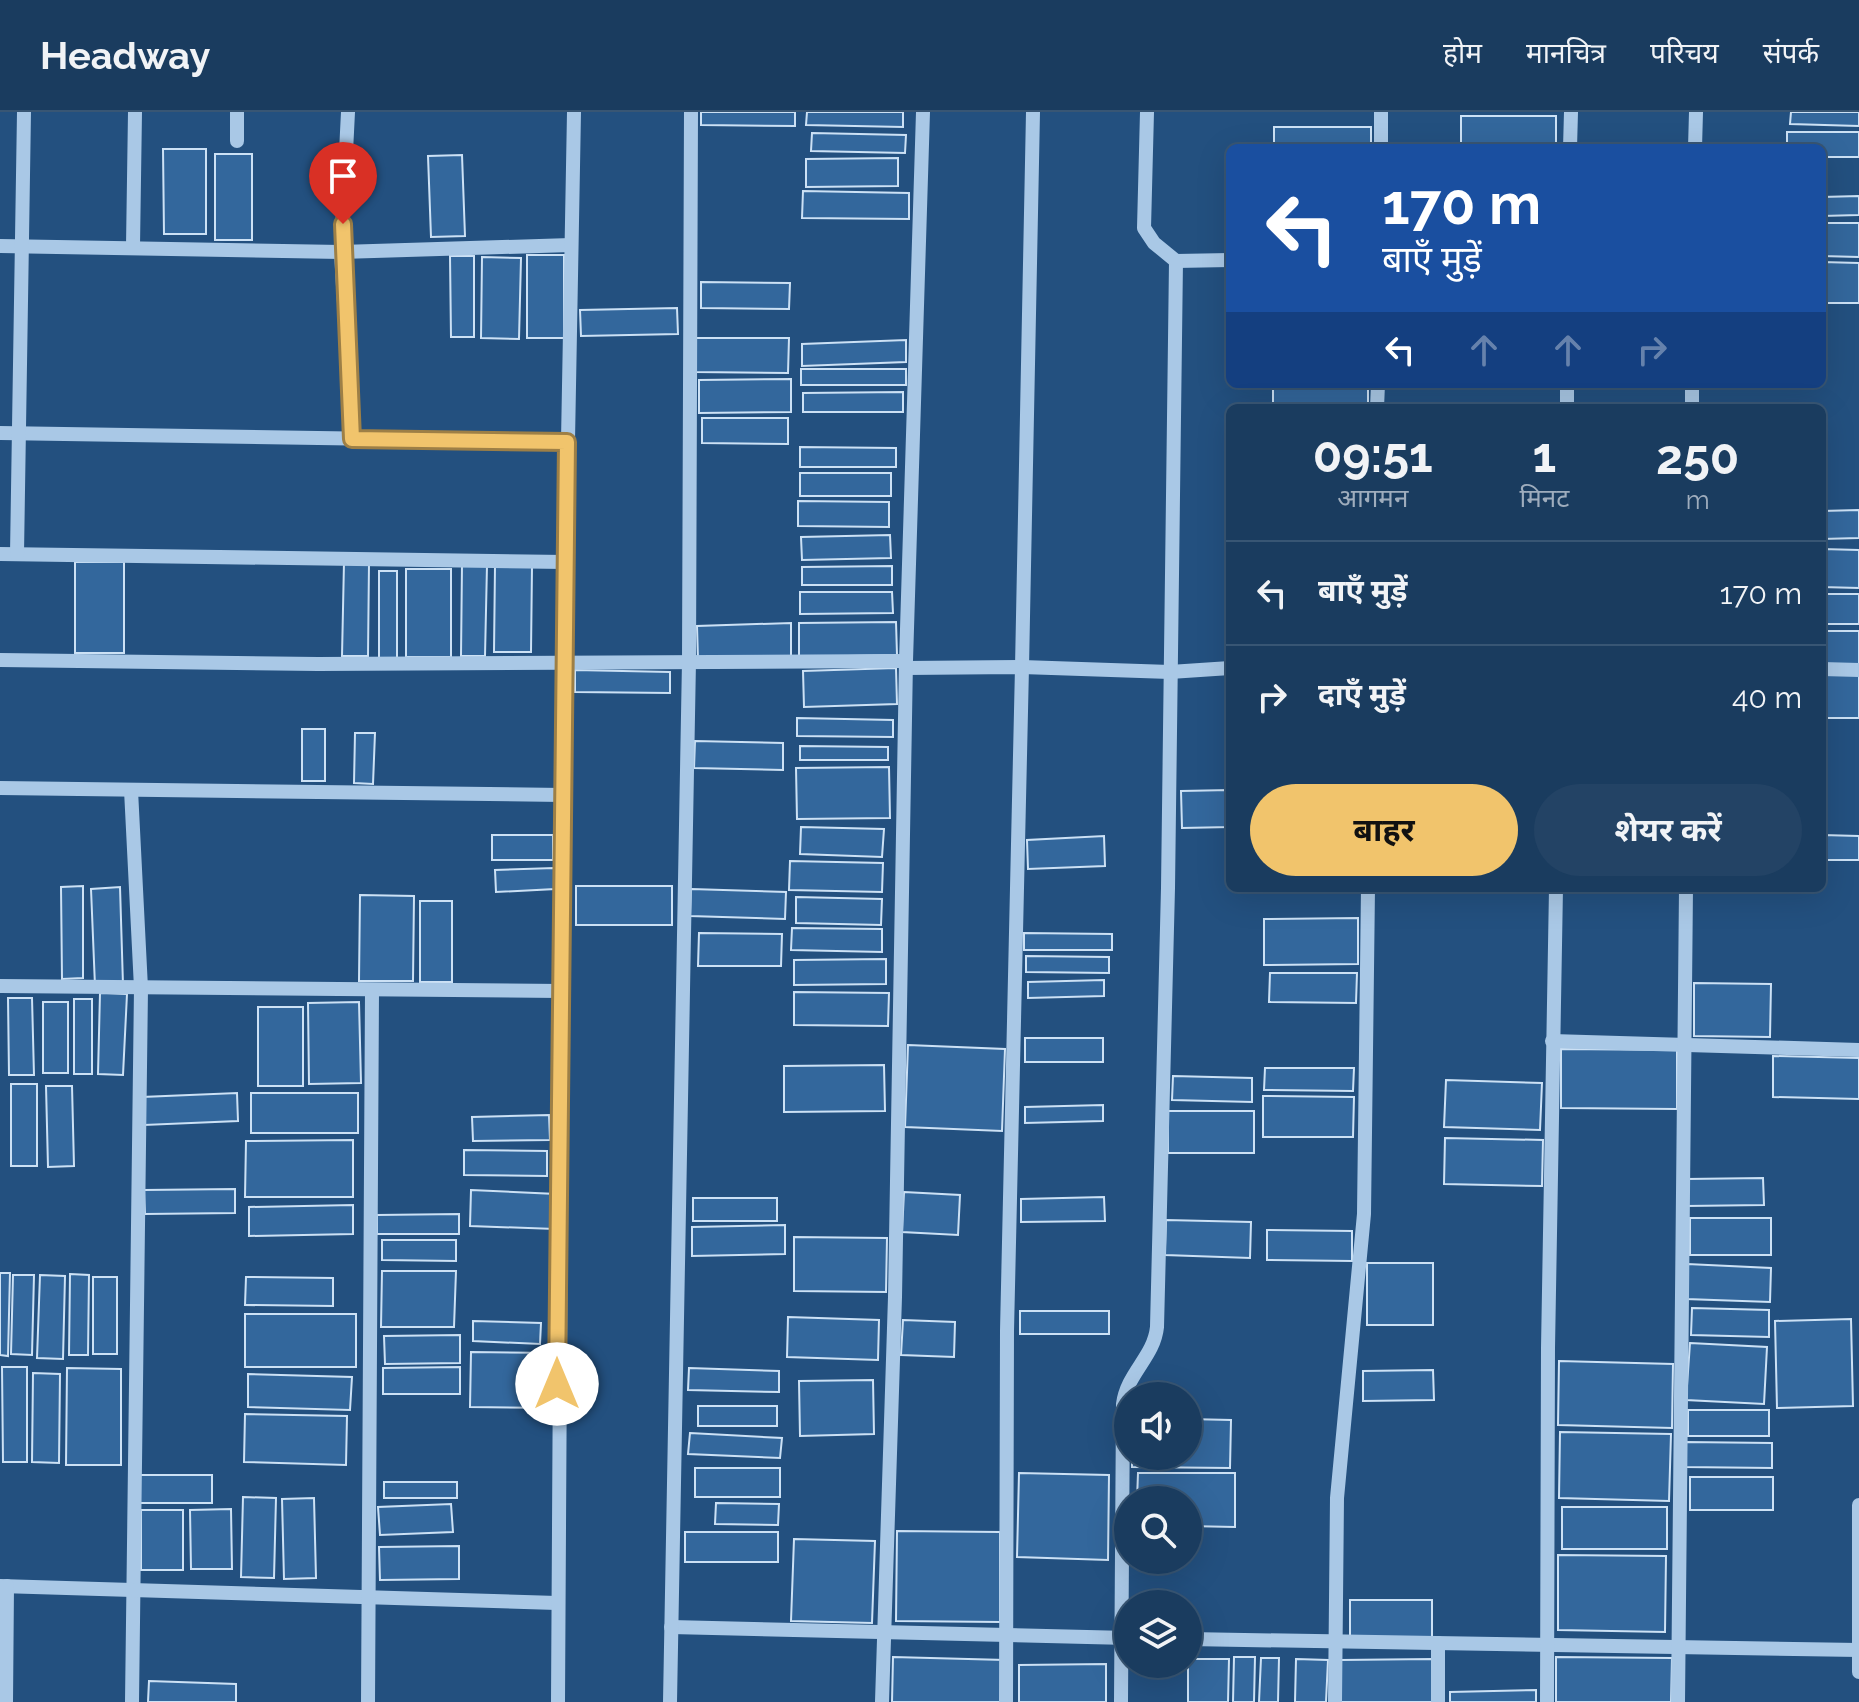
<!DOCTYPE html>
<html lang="hi">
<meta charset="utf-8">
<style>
:root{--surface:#1a3c5f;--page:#234365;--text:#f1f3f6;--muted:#9fadbd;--line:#385674;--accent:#f1c46c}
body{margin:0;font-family:Raleway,"Noto Sans Devanagari",sans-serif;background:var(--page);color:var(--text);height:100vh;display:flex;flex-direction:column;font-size:30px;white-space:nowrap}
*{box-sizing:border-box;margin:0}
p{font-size:26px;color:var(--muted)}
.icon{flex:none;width:44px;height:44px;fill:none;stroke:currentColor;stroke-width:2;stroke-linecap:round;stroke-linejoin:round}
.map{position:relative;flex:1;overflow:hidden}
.side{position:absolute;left:1226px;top:292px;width:600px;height:488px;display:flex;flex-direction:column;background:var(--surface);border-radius:12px;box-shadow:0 8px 32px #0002,0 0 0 2px var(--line)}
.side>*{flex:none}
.hud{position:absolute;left:1226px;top:32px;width:600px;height:244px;border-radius:12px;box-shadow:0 8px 32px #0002,0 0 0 2px var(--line);background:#1a4fa0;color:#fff;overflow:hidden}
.fabs{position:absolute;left:1114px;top:1270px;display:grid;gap:16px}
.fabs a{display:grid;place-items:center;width:88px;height:88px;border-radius:50%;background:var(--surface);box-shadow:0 8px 32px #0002,0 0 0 2px var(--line);font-size:40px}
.pin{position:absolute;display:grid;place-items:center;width:68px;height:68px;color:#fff;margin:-82px -34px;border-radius:50% 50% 50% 0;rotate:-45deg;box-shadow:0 0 8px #0007}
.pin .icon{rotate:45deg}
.me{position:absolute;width:88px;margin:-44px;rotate:0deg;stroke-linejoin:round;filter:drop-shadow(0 0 6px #0008)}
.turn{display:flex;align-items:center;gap:28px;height:168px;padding:0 24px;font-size:36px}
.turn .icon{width:104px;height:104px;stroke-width:2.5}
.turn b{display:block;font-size:56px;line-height:68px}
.lanes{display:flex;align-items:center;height:76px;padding:0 24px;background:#0003;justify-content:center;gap:40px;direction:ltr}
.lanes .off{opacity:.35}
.eta{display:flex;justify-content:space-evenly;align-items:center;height:136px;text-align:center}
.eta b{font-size:48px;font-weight:700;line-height:56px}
.primary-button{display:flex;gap:16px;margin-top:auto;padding:16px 24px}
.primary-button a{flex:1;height:92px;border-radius:48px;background:var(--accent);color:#111;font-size:32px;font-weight:700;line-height:92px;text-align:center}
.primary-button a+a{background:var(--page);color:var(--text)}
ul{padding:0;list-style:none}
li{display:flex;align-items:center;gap:24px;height:104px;padding:0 24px;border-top:2px solid var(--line)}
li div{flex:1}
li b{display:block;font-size:30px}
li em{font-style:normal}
header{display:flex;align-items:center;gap:48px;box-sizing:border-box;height:112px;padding:0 40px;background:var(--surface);border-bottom:2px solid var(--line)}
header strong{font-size:38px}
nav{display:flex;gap:44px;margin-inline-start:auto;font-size:28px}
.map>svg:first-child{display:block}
.building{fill:#33679c;stroke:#cce1f5;stroke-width:2}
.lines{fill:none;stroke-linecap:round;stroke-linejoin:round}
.minor{stroke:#a9c8e6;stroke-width:14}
.route-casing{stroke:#9d7f46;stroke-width:20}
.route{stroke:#f1c46c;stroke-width:14}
</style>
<header>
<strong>Headway</strong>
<nav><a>होम</a><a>मानचित्र</a><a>परिचय</a><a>संपर्क</a></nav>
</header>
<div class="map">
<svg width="1859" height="1590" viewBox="0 0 1859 1590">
<rect width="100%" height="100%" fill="#23507f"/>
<!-- building -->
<g class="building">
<polygon points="701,0 795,0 795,14 701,13"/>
<polygon points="807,0 903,0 903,15 806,13"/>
<polygon points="1791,0 1859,0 1859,14 1790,12"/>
<rect x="1461" y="4" width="95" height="32"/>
<rect x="1274" y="15" width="97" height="21"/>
<polygon points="1787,20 1859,20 1859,45 1822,45 1822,36 1787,36"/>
<polygon points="812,21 906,23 905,41 811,39"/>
<polygon points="163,37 206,37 206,122 164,122"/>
<rect x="215" y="42" width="37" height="86"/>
<polygon points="462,43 465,124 431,125 428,44"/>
<polygon points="898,46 898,74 806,75 806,47"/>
<polygon points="803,79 909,81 909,107 802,106"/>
<polygon points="1859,84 1859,103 1822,104 1822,85"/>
<polygon points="1822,111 1859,111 1859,145 1822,144"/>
<rect x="527" y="143" width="37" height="83"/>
<polygon points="450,144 474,144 474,225 451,225"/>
<polygon points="482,145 521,146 519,227 481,226"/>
<polygon points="1822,150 1859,151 1859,191 1822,191"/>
<polygon points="701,170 790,171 789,197 701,196"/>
<polygon points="677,196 678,222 581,224 580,198"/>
<polygon points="695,226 789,226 788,261 695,260"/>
<polygon points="906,228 906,250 802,254 802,232"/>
<rect x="801" y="257" width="105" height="16"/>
<polygon points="791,267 791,300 699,301 699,268"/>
<rect x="1390" y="272" width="74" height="5"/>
<rect x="1273" y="276" width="95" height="20"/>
<polygon points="903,280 903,300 803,300 803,281"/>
<polygon points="702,306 788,306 788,332 702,331"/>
<polygon points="800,335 896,336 896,355 800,355"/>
<rect x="800" y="361" width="91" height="23"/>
<polygon points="798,389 889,390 889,415 798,414"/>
<polygon points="1859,398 1859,426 1822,427 1822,399"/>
<polygon points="890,423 891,446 802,448 801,425"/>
<polygon points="1822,437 1859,438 1859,476 1822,475"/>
<rect x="75" y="450" width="49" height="91"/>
<polygon points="344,450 369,451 368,544 342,544"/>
<polygon points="462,452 487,453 485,544 461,544"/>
<polygon points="495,454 532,454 531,540 494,540"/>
<polygon points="892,454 892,473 802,473 802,455"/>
<rect x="406" y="457" width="45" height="88"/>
<rect x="379" y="459" width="18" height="89"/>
<polygon points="800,480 892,480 893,501 800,502"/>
<rect x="1822" y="482" width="37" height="30"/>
<polygon points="896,510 897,543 799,545 799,511"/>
<polygon points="791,511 791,546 698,548 697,514"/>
<rect x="1822" y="519" width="37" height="34"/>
<polygon points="896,556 897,592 804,595 803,559"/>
<polygon points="575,558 670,560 670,581 575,580"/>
<polygon points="1859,562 1859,606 1822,606 1822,563"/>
<polygon points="797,606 893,608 893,625 797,624"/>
<rect x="302" y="617" width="23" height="52"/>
<polygon points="355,621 375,621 373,672 354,671"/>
<polygon points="695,629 783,631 783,658 694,656"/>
<polygon points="800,634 888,635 888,648 800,648"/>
<polygon points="889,655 890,706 797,707 796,656"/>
<polygon points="1230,678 1230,715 1182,716 1181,679"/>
<polygon points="801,715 884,717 882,745 800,742"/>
<rect x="492" y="723" width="61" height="25"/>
<polygon points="1822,723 1859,724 1859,748 1822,748"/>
<polygon points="1104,724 1105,754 1028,757 1027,728"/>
<polygon points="790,749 883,751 882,780 789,778"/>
<polygon points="554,756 555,777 496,780 495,758"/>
<polygon points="83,774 83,866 62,867 61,775"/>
<rect x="576" y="774" width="96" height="39"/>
<polygon points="120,775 123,873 95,874 91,777"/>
<polygon points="691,777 786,780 785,807 690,804"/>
<polygon points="360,783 414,784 413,869 359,869"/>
<polygon points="796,785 882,787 881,813 796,811"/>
<rect x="420" y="789" width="32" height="81"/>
<polygon points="1358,806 1358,852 1264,853 1264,807"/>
<polygon points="792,816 882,817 882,840 791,838"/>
<polygon points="699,821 782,822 781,854 698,854"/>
<polygon points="1024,821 1112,822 1112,838 1024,838"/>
<polygon points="1026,844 1109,845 1109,861 1026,860"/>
<polygon points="886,847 886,872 794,873 794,848"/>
<polygon points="1270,861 1357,861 1356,891 1269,890"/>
<polygon points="1104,868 1104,884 1028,886 1028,870"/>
<polygon points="1694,871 1771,872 1770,925 1694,924"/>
<polygon points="794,880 889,881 888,914 794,913"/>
<polygon points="100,881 127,882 123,963 98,962"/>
<polygon points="8,886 32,886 34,963 9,963"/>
<rect x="74" y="887" width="18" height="75"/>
<rect x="43" y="890" width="25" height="71"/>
<polygon points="359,890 361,971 309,972 308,891"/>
<rect x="258" y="895" width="45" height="79"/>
<rect x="1025" y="926" width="78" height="24"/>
<polygon points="908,933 1005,937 1002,1019 905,1015"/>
<polygon points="1561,937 1677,938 1677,997 1561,996"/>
<polygon points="1773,944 1859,946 1859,987 1773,985"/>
<polygon points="884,953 885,999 784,1000 784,954"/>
<polygon points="1265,956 1354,956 1353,979 1264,978"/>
<polygon points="1173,964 1252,966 1252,990 1172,988"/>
<polygon points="1446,968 1542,971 1540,1018 1444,1015"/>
<rect x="11" y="972" width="26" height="82"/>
<polygon points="46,974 72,974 74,1054 48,1055"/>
<polygon points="237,981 238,1009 144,1013 142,985"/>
<rect x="251" y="981" width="107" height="40"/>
<polygon points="1263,984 1354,985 1353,1025 1263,1025"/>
<polygon points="1103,993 1103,1009 1025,1011 1025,995"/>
<rect x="1168" y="999" width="86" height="42"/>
<polygon points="549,1003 550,1028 473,1029 472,1005"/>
<polygon points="1445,1026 1543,1028 1542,1074 1444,1072"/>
<polygon points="353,1028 353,1085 245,1085 246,1029"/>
<polygon points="464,1038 547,1039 547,1064 464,1063"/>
<polygon points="1763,1066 1764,1093 1686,1094 1686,1067"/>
<polygon points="235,1077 235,1101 145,1102 144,1078"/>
<polygon points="471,1078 556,1082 555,1117 470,1114"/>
<polygon points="904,1080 960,1083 958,1123 902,1120"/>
<polygon points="1104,1085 1105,1109 1021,1110 1021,1087"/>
<rect x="693" y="1086" width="84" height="23"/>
<polygon points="353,1093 353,1122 249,1124 249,1095"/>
<polygon points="459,1102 459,1122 377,1122 377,1103"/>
<rect x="1690" y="1106" width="81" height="37"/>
<polygon points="1166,1108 1251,1110 1250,1146 1165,1143"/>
<polygon points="785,1113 785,1142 692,1144 692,1115"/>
<polygon points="1267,1118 1352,1119 1352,1149 1267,1148"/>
<polygon points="794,1125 887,1126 886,1180 794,1179"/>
<polygon points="382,1128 456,1128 456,1149 382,1148"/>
<rect x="1367" y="1151" width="66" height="62"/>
<polygon points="1687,1152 1771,1156 1770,1190 1686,1187"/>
<polygon points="382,1159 456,1159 454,1215 381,1215"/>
<polygon points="0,1161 10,1161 8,1244 0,1243"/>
<polygon points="70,1162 89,1163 88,1243 69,1243"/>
<polygon points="13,1163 34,1163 32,1243 11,1242"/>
<polygon points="40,1163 65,1164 63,1247 37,1246"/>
<rect x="93" y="1165" width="24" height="77"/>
<polygon points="246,1165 333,1166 333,1194 245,1193"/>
<polygon points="1692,1196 1769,1198 1769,1225 1691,1223"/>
<rect x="1020" y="1199" width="89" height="23"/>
<rect x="245" y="1202" width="111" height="53"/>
<polygon points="788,1205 879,1208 878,1248 787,1245"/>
<polygon points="1851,1207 1853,1294 1777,1296 1775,1209"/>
<polygon points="903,1208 955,1210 954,1245 901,1243"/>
<polygon points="473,1209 541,1211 540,1232 473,1229"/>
<polygon points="460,1223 460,1251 385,1252 384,1224"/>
<polygon points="1690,1231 1767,1235 1764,1292 1686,1288"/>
<polygon points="471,1240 557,1241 556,1296 470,1295"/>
<polygon points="1559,1249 1673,1252 1672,1316 1558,1313"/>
<polygon points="2,1255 27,1255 27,1350 3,1350"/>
<polygon points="460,1255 460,1282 383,1282 383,1256"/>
<polygon points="67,1256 121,1257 121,1353 66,1353"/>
<polygon points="689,1256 779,1259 779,1280 688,1278"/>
<polygon points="1433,1258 1434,1288 1363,1289 1363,1259"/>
<polygon points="33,1261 60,1262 59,1351 32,1350"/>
<polygon points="248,1262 352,1265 350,1298 248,1295"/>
<polygon points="873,1268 874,1322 800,1324 799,1269"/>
<rect x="698" y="1294" width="79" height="20"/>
<rect x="1688" y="1298" width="81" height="26"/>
<polygon points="245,1302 347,1304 346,1353 244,1350"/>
<polygon points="1188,1307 1231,1308 1230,1356 1132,1355 1132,1344 1188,1344"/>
<polygon points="1560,1320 1671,1322 1669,1389 1559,1386"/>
<polygon points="690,1321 782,1326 780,1346 688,1342"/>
<polygon points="1685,1330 1772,1331 1772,1356 1684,1355"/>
<rect x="695" y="1356" width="85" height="29"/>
<polygon points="1019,1361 1109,1363 1108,1448 1017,1445"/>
<polygon points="1138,1361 1235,1361 1235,1415 1188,1414 1188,1388 1137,1388"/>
<rect x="139" y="1363" width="73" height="28"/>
<rect x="1690" y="1365" width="83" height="33"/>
<rect x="384" y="1370" width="73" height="16"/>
<polygon points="243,1385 276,1386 274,1466 241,1465"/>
<polygon points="314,1386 316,1466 284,1467 282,1387"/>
<polygon points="716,1391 779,1392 778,1413 715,1412"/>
<polygon points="451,1392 453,1420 380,1423 378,1395"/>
<rect x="1562" y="1395" width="105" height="42"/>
<polygon points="231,1397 232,1457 191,1457 190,1398"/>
<rect x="141" y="1398" width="42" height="60"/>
<polygon points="897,1419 1000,1420 1000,1510 896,1509"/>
<rect x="685" y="1420" width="93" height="30"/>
<polygon points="794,1427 875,1429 872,1511 791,1509"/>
<polygon points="459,1434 459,1467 380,1468 379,1435"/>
<polygon points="1558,1443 1666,1444 1665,1520 1558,1518"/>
<rect x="1350" y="1488" width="82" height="40"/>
<polygon points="893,1545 1005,1548 1004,1590 892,1590"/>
<polygon points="1234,1545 1255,1545 1254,1590 1233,1590"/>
<polygon points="1556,1545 1672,1546 1671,1590 1556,1590"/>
<polygon points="1261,1546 1279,1546 1278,1590 1259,1590"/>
<polygon points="1188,1547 1229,1547 1228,1590 1188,1590"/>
<polygon points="1296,1547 1328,1548 1326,1590 1295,1590"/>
<polygon points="1432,1547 1433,1590 1341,1590 1340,1548"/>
<polygon points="1106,1552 1106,1590 1019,1590 1019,1553"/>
<polygon points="149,1569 236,1572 236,1590 148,1590"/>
<polygon points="1536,1578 1536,1590 1450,1590 1450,1580"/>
</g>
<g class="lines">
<!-- minor -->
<g class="minor">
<polyline points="348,0 341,140 352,327"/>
<polyline points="1033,0 1022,555 1170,560 1230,556"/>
<polyline points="1381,0 1381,36"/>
<polyline points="237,29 237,0"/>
<polyline points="1570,36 1571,0"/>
<polyline points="1695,36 1696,0"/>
<polyline points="0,134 341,140 571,133"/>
<polyline points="133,134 135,0"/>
<polyline points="1176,149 1230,148"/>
<polyline points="1377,296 1378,272"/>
<polyline points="1567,296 1567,272"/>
<polyline points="1692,296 1692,272"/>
<polyline points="0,321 567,330"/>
<polyline points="0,442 565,450"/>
<polyline points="17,442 24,0"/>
<polyline points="0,548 318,552 906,549"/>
<polyline points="906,556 1022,555 1007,1219 1006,1590"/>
<polyline points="1822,557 1859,558"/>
<polyline points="0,676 563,683"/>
<polyline points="131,678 141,876 132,1590"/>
<polyline points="0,874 561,879"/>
<polyline points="1552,929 1859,938"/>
<polyline points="1859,1393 1859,1560"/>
<polyline points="0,1474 557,1491"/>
<polyline points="671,1515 1128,1526"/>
<polyline points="1188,1527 1859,1538"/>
<polyline points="6,1590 7,1474"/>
<polyline points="368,1590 372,880"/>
<polyline points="558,1590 564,548 574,0"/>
<polyline points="670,1590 689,549 691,0"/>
<polyline points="882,1590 895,1185 906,549 923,0"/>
<path d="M 1121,1590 L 1123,1292 C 1127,1261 1154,1245 1157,1215 L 1168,776 L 1176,149 L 1154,131 L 1144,116 L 1147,0"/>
<polyline points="1335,1590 1337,1386 1364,1102 1368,776"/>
<polyline points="1438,1590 1438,1531"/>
<polyline points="1547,1590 1548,1236 1556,776"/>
<polyline points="1678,1590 1686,776"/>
</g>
</g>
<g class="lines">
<!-- route casing -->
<g class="route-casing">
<polyline id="route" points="343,112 352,327 567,330 557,1272"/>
</g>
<!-- route -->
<use href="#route" class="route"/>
</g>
</svg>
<div class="fabs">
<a><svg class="icon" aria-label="sound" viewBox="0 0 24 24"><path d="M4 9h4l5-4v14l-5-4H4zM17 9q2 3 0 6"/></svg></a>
<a><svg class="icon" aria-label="search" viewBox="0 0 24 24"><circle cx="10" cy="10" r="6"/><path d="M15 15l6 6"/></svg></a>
<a><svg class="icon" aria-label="layers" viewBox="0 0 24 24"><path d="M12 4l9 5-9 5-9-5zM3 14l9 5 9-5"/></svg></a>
</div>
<div class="pin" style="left:343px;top:112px;background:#d93025"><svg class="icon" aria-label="arrive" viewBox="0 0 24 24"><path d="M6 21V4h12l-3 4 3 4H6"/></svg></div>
<svg class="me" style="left:557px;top:1272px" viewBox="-20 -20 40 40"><circle r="19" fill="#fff"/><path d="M0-13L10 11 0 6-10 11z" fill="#f1c46c"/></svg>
<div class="hud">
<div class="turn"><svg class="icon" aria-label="left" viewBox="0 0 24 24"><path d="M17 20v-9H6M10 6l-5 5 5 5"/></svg><div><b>170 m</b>बाएँ मुड़ें</div></div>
<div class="lanes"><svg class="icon" aria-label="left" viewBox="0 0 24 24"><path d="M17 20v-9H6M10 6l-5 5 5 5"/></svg><svg class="icon off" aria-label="ahead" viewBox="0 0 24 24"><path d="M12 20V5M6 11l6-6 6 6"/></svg><svg class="icon off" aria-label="ahead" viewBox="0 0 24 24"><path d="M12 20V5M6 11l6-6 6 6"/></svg><svg class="icon off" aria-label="right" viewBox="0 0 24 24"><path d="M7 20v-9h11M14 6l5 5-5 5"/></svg></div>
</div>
<section class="side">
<div class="eta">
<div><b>09:51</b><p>आगमन</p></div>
<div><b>1</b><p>मिनट</p></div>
<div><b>250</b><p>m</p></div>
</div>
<ul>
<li><svg class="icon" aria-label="left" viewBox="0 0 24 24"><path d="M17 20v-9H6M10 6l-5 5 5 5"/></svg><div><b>बाएँ मुड़ें</b></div><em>170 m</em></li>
<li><svg class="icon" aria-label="right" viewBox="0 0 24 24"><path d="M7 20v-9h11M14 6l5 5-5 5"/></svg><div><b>दाएँ मुड़ें</b></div><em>40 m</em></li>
</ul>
<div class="primary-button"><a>बाहर</a><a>शेयर करें</a></div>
</section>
</div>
